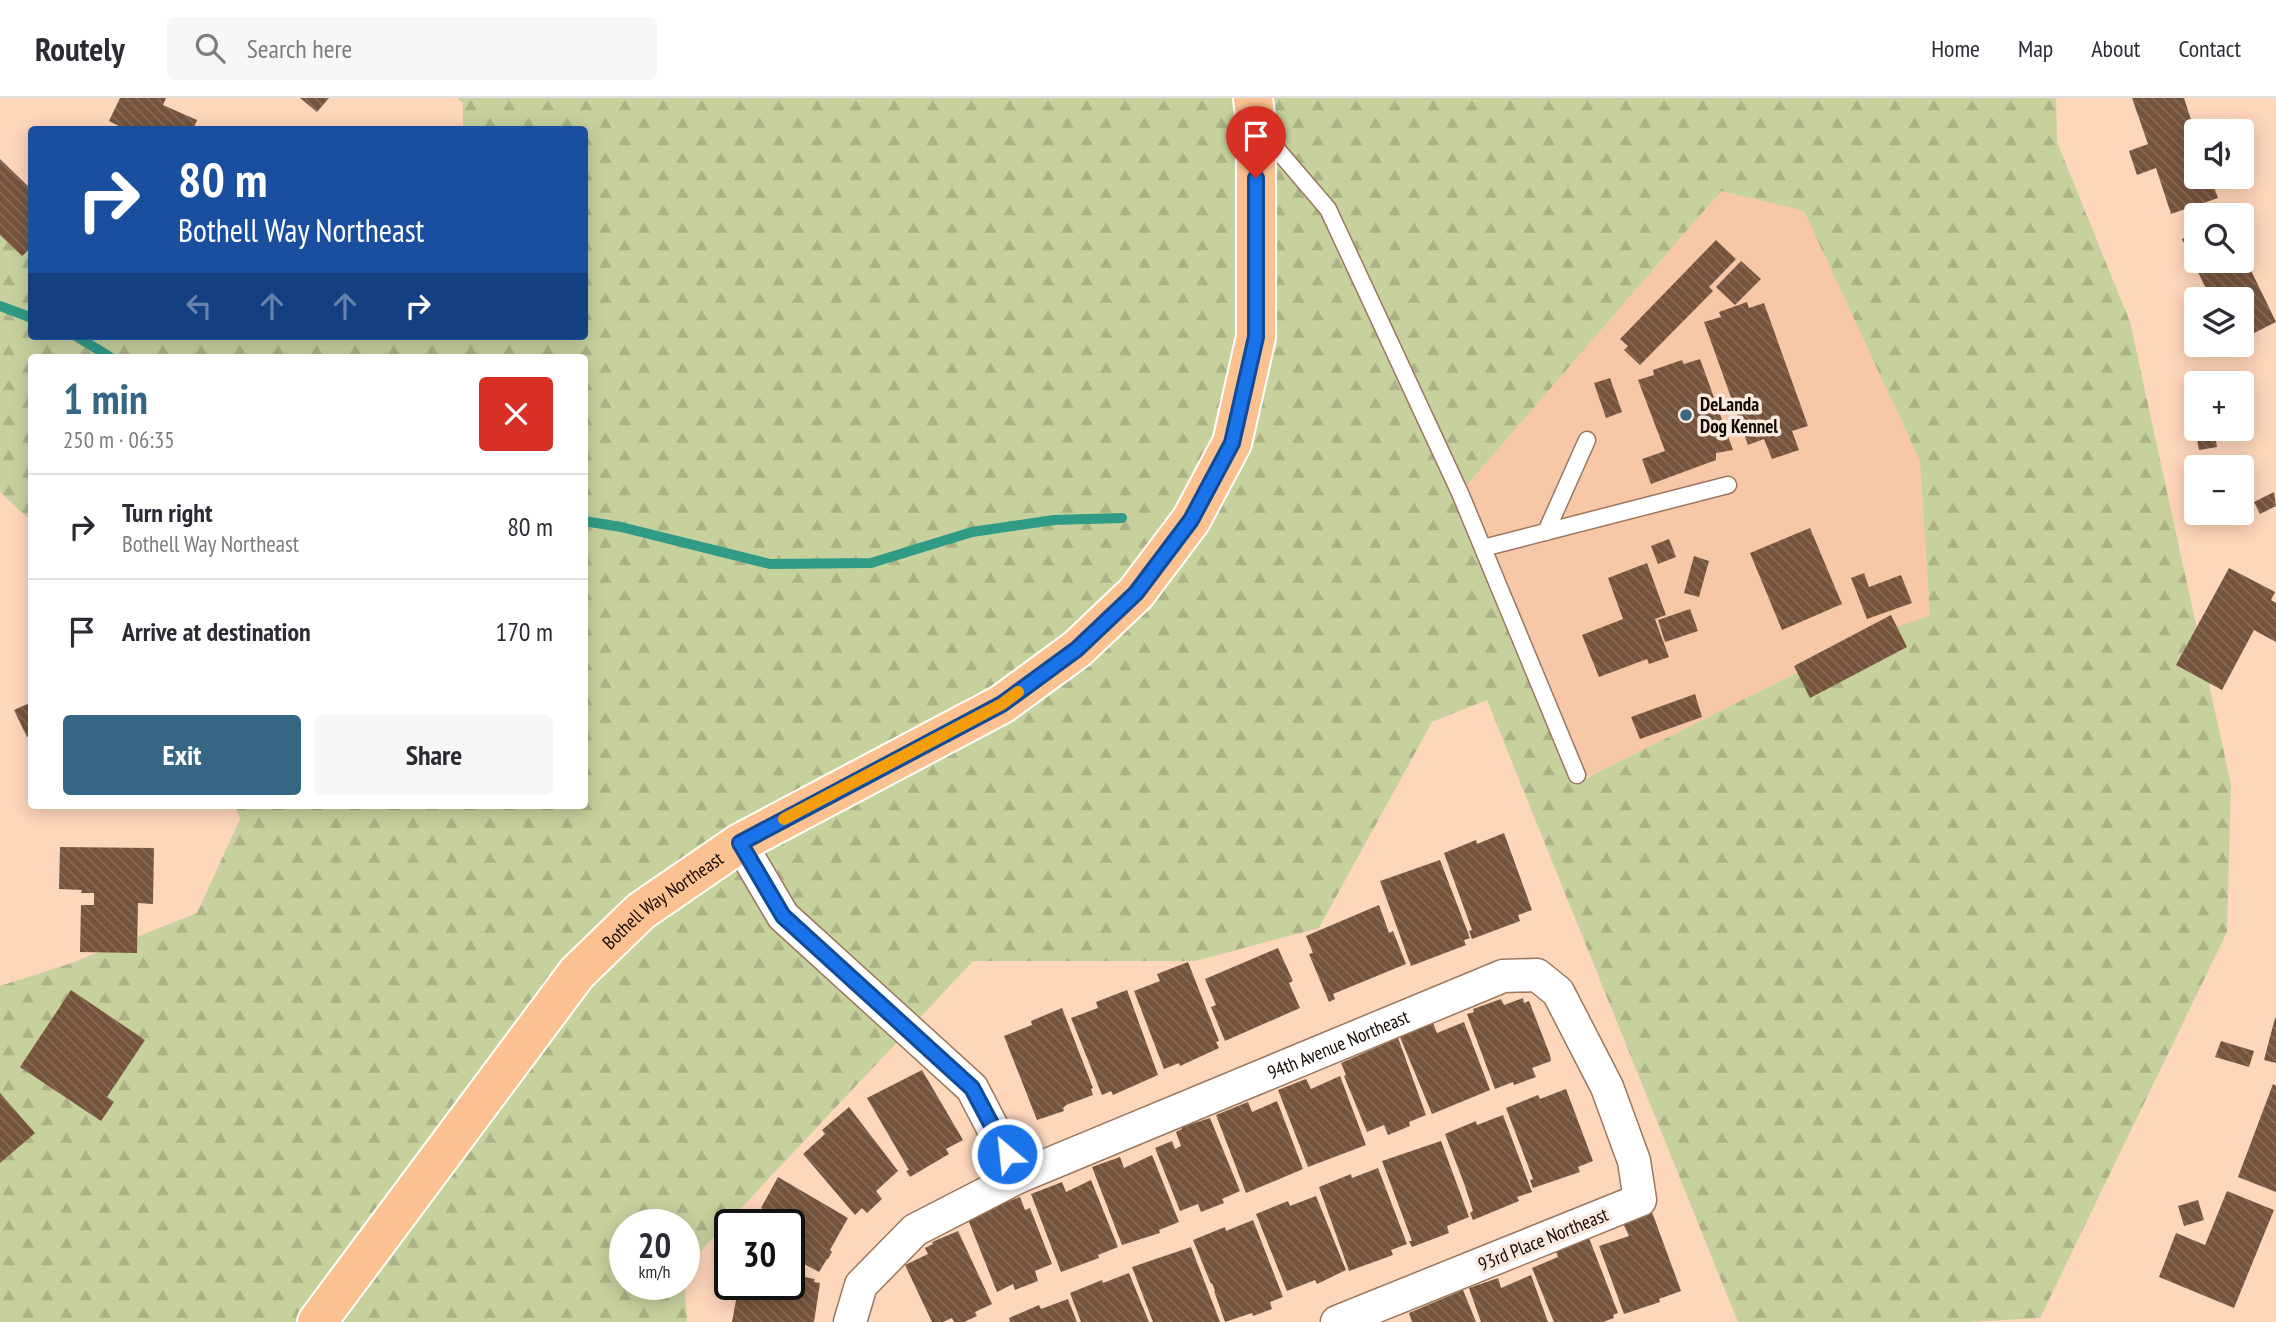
<!DOCTYPE html>
<meta charset="utf-8">
<style>
:root{--surface:#fff;--page:#f7f7f7;--text:#2b2b33;--muted:#7c7c81;--line:#e1e1e2;--accent:#356784}
body{margin:0;font-family:"PT Sans Narrow",sans-serif;background:var(--page);color:var(--text);height:100vh;display:flex;flex-direction:column;font-size:26px;white-space:nowrap}
*{box-sizing:border-box;margin:0}
p{font-size:23px;color:var(--muted)}
.icon{flex:none;width:38px;height:38px;fill:none;stroke:currentColor;stroke-width:2;stroke-linecap:round;stroke-linejoin:round}
.map{position:relative;flex:1;overflow:hidden}
.panel{position:absolute;left:28px;top:256px;width:560px;height:455px;display:flex;flex-direction:column;background:var(--surface);border-radius:7px;box-shadow:0 4px 18px #0003}
.panel>*{flex:none}
.hud{position:absolute;left:28px;top:28px;width:560px;height:214px;border-radius:7px;box-shadow:0 4px 18px #0003;background:#1a4fa0;color:#fff;overflow:hidden}
.tools{position:absolute;left:2184px;top:21px;display:grid;gap:14px}
.tools a{display:grid;place-items:center;width:70px;height:70px;border-radius:7px;background:var(--surface);box-shadow:0 4px 18px #0003;font-size:35px}
.speed{position:absolute;left:609px;top:1111px;display:flex;gap:14px;font-size:35px;font-weight:700;text-align:center}
.speed>*{display:grid;place-content:center;width:91px;height:91px;border-radius:50%;background:var(--surface);box-shadow:0 4px 18px #0003;line-height:1}
.speed small{font-size:18px;font-weight:400}
.speed .limit{border:4px solid #111;border-radius:10px;background:#fff;color:#111}
.pin{position:absolute;display:grid;place-items:center;width:60px;height:60px;color:#fff;margin:-72px -30px;border-radius:50% 50% 50% 0;rotate:-45deg;box-shadow:0 0 7px #0007}
.pin .icon{rotate:45deg}
.me{position:absolute;width:77px;margin:-38px;rotate:332deg;stroke-linejoin:round;filter:drop-shadow(0 0 5px #0008)}
.turn{display:flex;align-items:center;gap:24px;height:147px;padding:0 35px;font-size:32px}
.turn .icon{width:91px;height:91px;stroke-width:2.5}
.turn b{display:block;font-size:49px;line-height:60px}
.lanes{display:flex;align-items:center;height:66px;padding:0 35px;background:#0003;justify-content:center;gap:35px;direction:ltr}
.lanes .off{opacity:.35}
.round{display:grid;place-items:center;flex:none;width:74px;height:74px;border-radius:7px;background:var(--page)}
.summary{display:flex;align-items:center;justify-content:space-between;height:119px;padding:0 35px}
h1{font-size:42px;font-weight:700;line-height:52px;color:var(--accent)}
.cta{display:flex;gap:14px;margin-top:auto;padding:14px 35px}
.cta a{flex:1;height:80px;border-radius:7px;background:var(--accent);color:#fff;font-size:28px;font-weight:700;line-height:80px;text-align:center}
.cta a+a{background:var(--page);color:var(--text)}
ul{padding:0;list-style:none}
li{display:flex;align-items:center;gap:21px;height:105px;padding:0 35px;border-top:2px solid var(--line)}
li div{flex:1}
li b{display:block;font-size:26px}
li em{font-style:normal}
header{display:flex;align-items:center;gap:42px;box-sizing:border-box;height:98px;padding:0 35px;background:var(--surface);border-bottom:2px solid var(--line)}
header strong{font-size:33px}
nav{display:flex;gap:38px;margin-inline-start:auto;font-size:24px}
.search{width:490px;height:63px;background:var(--page);display:flex;align-items:center;gap:18px;box-sizing:border-box;padding:0 24px;border-radius:7px;color:var(--muted);font-size:26px}
.map>svg:first-child{display:block}
.built{fill:#f6c8a8}
.forest{fill:url(#forest-firs);fill-rule:evenodd}
.lines{fill:none;stroke-linecap:round;stroke-linejoin:round}
.stream{stroke:#309c86;stroke-width:10}
.building{fill:url(#building-back-hatch)}
.lane-casing{stroke:#9a775e;stroke-width:19}
.street-casing{stroke:#9a775e;stroke-width:35}
.primary-casing{stroke:#fff;stroke-width:42}
.lane{stroke:#fff;stroke-width:16}
.street{stroke:#fff;stroke-width:32}
.primary{stroke:#fcc191;stroke-width:38}
.route-casing{stroke:#114b97;stroke-width:18}
.route{stroke:#1a73e8;stroke-width:12}
.slow{stroke:#f59e0b;stroke-width:12}
.poi-dot{fill:#356784;stroke:#f9e9de;stroke-width:2.5}
.labels{text-anchor:middle;dominant-baseline:central;stroke-width:7;stroke-linejoin:round;paint-order:stroke}
.poi-label{font-size:19px;font-weight:bold;fill:#150802;stroke:#f9e9de;text-anchor:start}
.street-label{font-size:19px;fill:#150802;stroke:#f9e9de}
</style>
<header>
<strong>Routely</strong>
<div class="search"><svg class="icon" aria-label="search" viewBox="0 0 24 24"><circle cx="10" cy="10" r="6"/><path d="M15 15l6 6"/></svg>Search here</div>
<nav><a>Home</a><a>Map</a><a>About</a><a>Contact</a></nav>
</header>
<div class="map">
<svg width="2276" height="1224" viewBox="0 0 2276 1224">
<defs>
<pattern id="forest-firs" width="22" height="20" patternUnits="userSpaceOnUse" patternTransform="scale(1.75)"><rect width="22" height="20" fill="#c7d19d"/><path d="M5 1l3.5 6h-7zM16 11l3.5 6h-7z" fill="#aab286"/></pattern>
<pattern id="building-back-hatch" width="6" height="6" patternUnits="userSpaceOnUse" patternTransform="scale(1.75)"><rect width="6" height="6" fill="#76543c"/><path d="M-1 5l2 2M0 0l6 6M5-1l2 2" fill="none" stroke="#876c5a"/></pattern>
</defs>
<rect width="100%" height="100%" fill="#fed6ba"/>
<!-- built -->
<polygon class="built" points="1721,93 1804,113 1920,363 1930,519 1901,552 1576,683 1460,395"/>
<!-- forest -->
<path class="forest" d="M 457,0 L 2056,0 L 2057,44 L 2130,224 L 2231,687 L 2227,834 L 2040,1220 L 1969,1224 L 1738,1224 L 1487,602 L 1432,624 L 1319,830 L 1195,863 L 973,863 L 684,1171 L 684,1127 L 625,1127 L 625,1186 L 684,1186 L 684,1181 L 687,1224 L 0,1224 L 0,888 L 69,866 L 197,815 L 240,721 L 235,707 L 584,707 L 584,259 L 32,259 L 31,423 L 0,394 L 0,94 L 31,87 L 32,238 L 584,238 L 584,32 L 463,31 L 463,5 ZM 1721,93 L 1804,113 L 1920,363 L 1930,518 L 1876,535 L 1575,686 L 1460,395 Z"/>
<g class="lines">
<!-- stream -->
<g class="stream">
<polyline points="0,208 32,220"/>
<polyline points="76,238 110,259"/>
<polyline points="584,423 621,429 770,466 871,465 972,434 1054,422 1122,420"/>
</g>
</g>
<!-- building -->
<g class="building">
<polygon points="120,0 166,0 163,7 197,22 193,32 117,32 119,28 109,23"/>
<polygon points="300,0 329,0 317,14"/>
<polygon points="2132,0 2184,0 2196,37 2196,79 2210,79 2218,100 2171,116 2156,70 2137,77 2129,53 2148,46"/>
<polygon points="0,61 32,92 32,149 22,158 0,137"/>
<polygon points="2196,134 2196,163 2242,163 2242,154 2276,224 2242,241 2242,201 2211,201 2182,141"/>
<polygon points="1716,142 1736,161 1709,189 1713,193 1640,267 1624,252 1628,248 1620,241"/>
<polygon points="1741,163 1761,181 1735,207 1716,189"/>
<polygon points="1747,204 1749,210 1764,205 1808,328 1792,333 1799,352 1772,361 1764,341 1748,347 1704,224 1721,219 1719,214"/>
<polygon points="1700,261 1733,352 1716,355 1716,362 1651,386 1642,361 1665,353 1638,282 1654,277 1653,272 1682,262 1684,266"/>
<polygon points="1610,280 1622,314 1606,320 1594,285"/>
<polygon points="2214,332 2217,349 2199,352 2196,336"/>
<polygon points="2274,394 2276,408 2260,416 2254,404"/>
<polygon points="1810,430 1842,506 1782,532 1750,455"/>
<polygon points="1669,441 1676,459 1658,466 1651,448"/>
<polygon points="1694,458 1709,463 1699,499 1684,495"/>
<polygon points="1647,465 1666,517 1655,521 1669,559 1649,566 1647,561 1599,579 1582,537 1623,521 1608,480"/>
<polygon points="2229,470 2275,494 2271,502 2276,505 2276,544 2254,532 2222,592 2176,567"/>
<polygon points="1864,475 1869,489 1901,477 1912,505 1867,521 1851,480"/>
<polygon points="1690,511 1698,533 1665,544 1658,522"/>
<polygon points="1891,517 1907,549 1810,600 1794,568"/>
<polygon points="1695,596 1702,619 1640,641 1631,619"/>
<polygon points="32,604 32,637 27,639 14,612"/>
<polygon points="1504,735 1532,812 1518,817 1520,823 1472,841 1469,833 1472,832 1444,755 1476,742 1477,746"/>
<polygon points="60,749 154,750 153,806 138,805 137,855 80,854 81,807 94,807 94,795 81,795 82,792 59,791"/>
<polygon points="1440,762 1470,840 1464,842 1466,847 1411,868 1380,783"/>
<polygon points="1379,807 1389,835 1393,833 1406,866 1333,896 1335,901 1329,904 1309,856 1313,855 1306,838"/>
<polygon points="1278,850 1293,883 1289,885 1300,910 1225,943 1211,909 1216,907 1205,881"/>
<polygon points="1188,864 1219,943 1216,944 1219,950 1180,968 1179,965 1164,971 1134,893 1160,883 1157,876"/>
<polygon points="71,892 145,942 107,999 114,1004 101,1023 20,969"/>
<polygon points="1127,892 1158,977 1113,997 1111,993 1102,997 1071,920 1098,910 1096,904"/>
<polygon points="1523,900 1524,905 1529,903 1550,957 1551,963 1532,970 1536,979 1514,987 1513,984 1495,991 1467,916 1474,914 1473,911 1501,901 1504,907"/>
<polygon points="1062,910 1093,990 1091,991 1093,997 1066,1007 1063,1010 1064,1013 1037,1022 1004,938 1032,927 1031,923"/>
<polygon points="2275,920 2276,920 2276,965 2264,962"/>
<polygon points="1464,924 1490,992 1432,1016 1400,939 1433,925 1437,935"/>
<polygon points="1398,940 1426,1017 1409,1024 1410,1028 1388,1037 1384,1027 1367,1034 1344,978 1346,977 1341,965"/>
<polygon points="2221,943 2254,953 2249,969 2215,959"/>
<polygon points="922,972 963,1042 946,1051 949,1056 910,1079 906,1073 909,1072 867,1000"/>
<polygon points="1340,978 1366,1047 1308,1069 1278,992 1306,981 1311,991"/>
<polygon points="2273,986 2276,988 2276,1094 2238,1079"/>
<polygon points="1566,991 1593,1063 1578,1069 1580,1074 1533,1090 1530,1082 1533,1081 1506,1010 1538,997 1540,1001"/>
<polygon points="0,995 35,1035 0,1065"/>
<polygon points="1277,1003 1303,1071 1246,1095 1216,1017 1248,1004 1252,1014"/>
<polygon points="849,1009 898,1073 876,1093 882,1101 867,1115 862,1110 855,1117 803,1056 825,1036 822,1032"/>
<polygon points="1503,1017 1532,1094 1517,1099 1519,1103 1473,1122 1470,1115 1473,1113 1465,1088 1445,1036 1476,1023 1477,1027"/>
<polygon points="1210,1020 1240,1093 1222,1101 1224,1105 1201,1114 1198,1106 1180,1113 1155,1050 1172,1043 1175,1051 1181,1048 1176,1034 1182,1031 1182,1029"/>
<polygon points="1441,1043 1469,1119 1447,1128 1449,1135 1412,1149 1409,1143 1412,1143 1382,1063"/>
<polygon points="1152,1057 1179,1124 1159,1132 1160,1135 1122,1147 1092,1069 1120,1059 1124,1070"/>
<polygon points="1378,1070 1407,1146 1391,1152 1393,1157 1349,1173 1319,1089 1351,1076 1352,1080"/>
<polygon points="778,1079 848,1120 830,1152 832,1154 828,1161 827,1161 819,1174 789,1158 789,1127 758,1127 766,1113 761,1110"/>
<polygon points="1091,1082 1118,1149 1098,1157 1099,1160 1061,1174 1031,1096 1062,1084 1066,1094"/>
<polygon points="2227,1093 2274,1112 2234,1210 2159,1179 2176,1135 2205,1147"/>
<polygon points="1316,1098 1346,1172 1317,1186 1315,1182 1287,1193 1256,1116 1288,1103 1290,1108"/>
<polygon points="1020,1099 1025,1112 1030,1110 1052,1166 1035,1173 1038,1183 1015,1192 1013,1186 997,1194 967,1119"/>
<polygon points="2198,1102 2204,1122 2184,1128 2178,1108"/>
<polygon points="1652,1114 1681,1193 1659,1201 1660,1204 1624,1216 1599,1148 1629,1138 1623,1125"/>
<polygon points="1253,1122 1283,1199 1270,1204 1272,1211 1253,1218 1252,1215 1225,1224 1214,1193 1215,1193 1212,1185 1211,1186 1193,1142 1225,1129 1226,1133"/>
<polygon points="958,1133 992,1206 975,1214 977,1218 964,1224 954,1224 952,1220 943,1224 932,1224 905,1167 928,1156 925,1150 933,1146 932,1144"/>
<polygon points="1589,1140 1618,1215 1613,1217 1614,1220 1603,1224 1554,1224 1532,1170 1558,1159 1556,1153"/>
<polygon points="1191,1149 1220,1224 1153,1224 1132,1169"/>
<polygon points="1129,1175 1149,1224 1081,1224 1070,1195 1102,1182 1103,1185"/>
<polygon points="789,1176 815,1181 814,1184 820,1185 814,1224 732,1224 736,1202 730,1201 733,1186 789,1186"/>
<polygon points="1531,1177 1548,1224 1481,1224 1469,1190 1498,1180 1501,1190"/>
<polygon points="1463,1192 1476,1224 1412,1224 1409,1215"/>
<polygon points="1068,1201 1077,1224 1010,1224 1009,1220 1039,1207 1041,1211"/>
</g>
<g class="lines">
<!-- lane casing -->
<g class="lane-casing">
<g id="lane">
<polyline points="1263,35 1328,111 1460,395 1577,677"/>
<polyline points="1546,434 1587,342"/>
<polyline points="1483,450 1728,387"/>
</g>
</g>
<!-- street casing -->
<g class="street-casing">
<g id="street">
<polyline points="740,745 783,818 972,990 1018,1079"/>
<path id="s1" d="M 850,1224 L 861,1187 L 915,1132 L 1018,1079 L 1503,878 L 1537,877 L 1558,894 L 1607,989 L 1634,1063 L 1640,1102 L 1337,1224"/>
</g>
</g>
<!-- primary casing -->
<g class="primary-casing">
<g id="primary">
<path id="s2" d="M 317,1224 L 577,875 L 641,813 L 740,745 L 1002,606 L 1077,551 L 1136,495 L 1191,422 L 1232,345 L 1256,239 L 1256,27 L 1253,0"/>
</g>
</g>
<!-- lane -->
<use href="#lane" class="lane"/>
<!-- street -->
<use href="#street" class="street"/>
<!-- primary -->
<use href="#primary" class="primary"/>
</g>
<g class="lines">
<!-- route casing -->
<g class="route-casing">
<polyline id="route" points="1007,1056 972,990 783,818 740,745 1002,606 1077,551 1136,495 1191,422 1232,345 1256,239 1256,80"/>
</g>
<!-- route -->
<use href="#route" class="route"/>
<!-- slow -->
<polyline class="slow" points="784,721 1002,606 1018,594"/>
</g>
<!-- markers -->
<circle class="poi-dot" cx="1686" cy="317" r="7"/>
<g class="labels">
<!-- poi labels -->
<g class="poi-label">
<text x="1700" y="306">DeLanda<tspan x="1700" dy="22">Dog Kennel</tspan></text>
</g>
<!-- street labels -->
<g class="street-label">
<text stroke="none"><textPath href="#s2" startOffset="548">Bothell Way Northeast</textPath></text>
<text stroke="none"><textPath href="#s1" startOffset="578">94th Avenue Northeast</textPath></text>
<text transform="translate(1543 1141) rotate(-22)">93rd Place Northeast</text>
</g>
</g>
</svg>
<div class="tools">
<a><svg class="icon" aria-label="sound" viewBox="0 0 24 24"><path d="M4 9h4l5-4v14l-5-4H4zM17 9q2 3 0 6"/></svg></a>
<a><svg class="icon" aria-label="search" viewBox="0 0 24 24"><circle cx="10" cy="10" r="6"/><path d="M15 15l6 6"/></svg></a>
<a><svg class="icon" aria-label="layers" viewBox="0 0 24 24"><path d="M12 4l9 5-9 5-9-5zM3 14l9 5 9-5"/></svg></a>
<a>+</a>
<a>−</a>
</div>
<div class="speed"><div>20<small>km/h</small></div><div class="limit">30</div></div>
<div class="pin" style="left:1256px;top:80px;background:#d93025"><svg class="icon" aria-label="arrive" viewBox="0 0 24 24"><path d="M6 21V4h12l-3 4 3 4H6"/></svg></div>
<svg class="me" style="left:1007px;top:1056px" viewBox="-20 -20 40 40"><circle r="17" fill="#1a73e8" stroke="#fff" stroke-width="3"/><path d="M0-11L8 9 0 5-8 9z" fill="#fff"/></svg>
<div class="hud">
<div class="turn"><svg class="icon" aria-label="right" viewBox="0 0 24 24"><path d="M7 20v-9h11M14 6l5 5-5 5"/></svg><div><b>80 m</b>Bothell Way Northeast</div></div>
<div class="lanes"><svg class="icon off" aria-label="left" viewBox="0 0 24 24"><path d="M17 20v-9H6M10 6l-5 5 5 5"/></svg><svg class="icon off" aria-label="ahead" viewBox="0 0 24 24"><path d="M12 20V5M6 11l6-6 6 6"/></svg><svg class="icon off" aria-label="ahead" viewBox="0 0 24 24"><path d="M12 20V5M6 11l6-6 6 6"/></svg><svg class="icon" aria-label="right" viewBox="0 0 24 24"><path d="M7 20v-9h11M14 6l5 5-5 5"/></svg></div>
</div>
<section class="panel">
<div class="summary"><div><h1>1 min</h1><p>250 m · 06:35</p></div><a class="round" style="background:#d93025;color:#fff"><svg class="icon" aria-label="close" viewBox="0 0 24 24"><path d="M6 6l12 12M18 6L6 18"/></svg></a></div>
<ul>
<li><svg class="icon" aria-label="right" viewBox="0 0 24 24"><path d="M7 20v-9h11M14 6l5 5-5 5"/></svg><div><b>Turn right</b><p>Bothell Way Northeast</p></div><em>80 m</em></li>
<li><svg class="icon" aria-label="arrive" viewBox="0 0 24 24"><path d="M6 21V4h12l-3 4 3 4H6"/></svg><div><b>Arrive at destination</b></div><em>170 m</em></li>
</ul>
<div class="cta"><a>Exit</a><a>Share</a></div>
</section>
</div>
